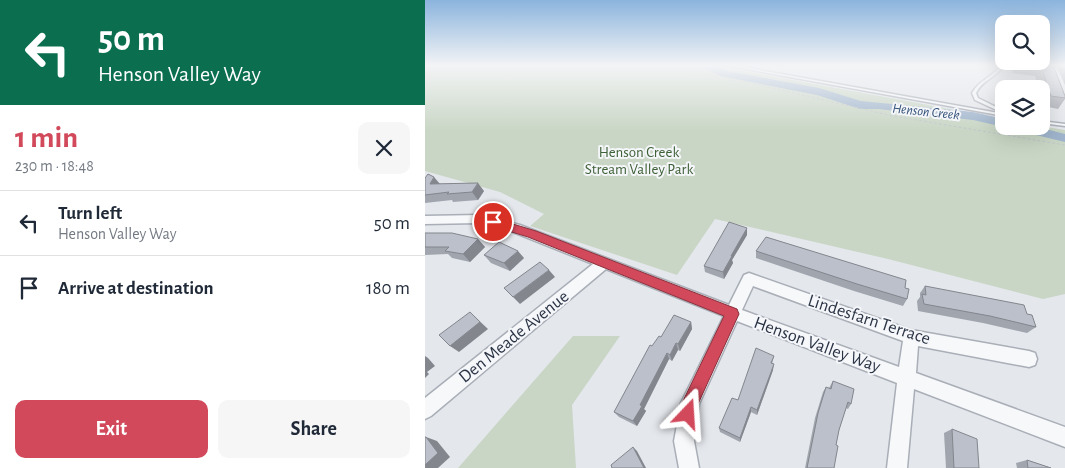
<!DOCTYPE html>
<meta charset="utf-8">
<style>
:root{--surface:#fff;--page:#f6f6f7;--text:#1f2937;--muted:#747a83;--line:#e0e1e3;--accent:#d1495b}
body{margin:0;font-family:"Alegreya Sans",sans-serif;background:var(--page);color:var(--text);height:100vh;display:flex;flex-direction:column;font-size:19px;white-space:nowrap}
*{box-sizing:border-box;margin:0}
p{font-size:16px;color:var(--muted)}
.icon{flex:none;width:28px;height:28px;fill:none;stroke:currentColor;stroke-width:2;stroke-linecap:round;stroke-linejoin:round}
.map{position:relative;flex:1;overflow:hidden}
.side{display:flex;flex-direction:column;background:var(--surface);width:425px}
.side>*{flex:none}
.top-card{background:#0b6e4f;color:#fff;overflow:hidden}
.tools{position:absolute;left:570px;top:15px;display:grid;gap:10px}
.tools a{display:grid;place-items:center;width:55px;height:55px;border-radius:10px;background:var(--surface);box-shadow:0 5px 20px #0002;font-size:25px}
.pin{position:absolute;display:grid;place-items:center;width:42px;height:42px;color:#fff;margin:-21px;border:2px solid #fff;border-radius:50%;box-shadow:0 1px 5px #0007}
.me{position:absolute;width:55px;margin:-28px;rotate:20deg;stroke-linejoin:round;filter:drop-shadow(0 0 4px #0008)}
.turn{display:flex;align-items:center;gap:18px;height:105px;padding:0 15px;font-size:22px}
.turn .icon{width:65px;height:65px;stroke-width:2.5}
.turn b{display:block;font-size:35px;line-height:42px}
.round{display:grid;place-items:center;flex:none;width:52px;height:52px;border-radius:10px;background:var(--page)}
.summary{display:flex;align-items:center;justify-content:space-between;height:85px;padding:0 15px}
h1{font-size:30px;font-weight:700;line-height:38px;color:var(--accent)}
.button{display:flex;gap:10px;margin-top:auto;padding:10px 15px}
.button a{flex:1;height:58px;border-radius:10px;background:var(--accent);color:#fff;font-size:20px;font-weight:700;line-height:58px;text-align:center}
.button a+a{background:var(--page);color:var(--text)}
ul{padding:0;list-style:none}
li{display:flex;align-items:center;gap:15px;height:65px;padding:0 15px;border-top:1px solid var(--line)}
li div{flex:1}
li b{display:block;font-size:19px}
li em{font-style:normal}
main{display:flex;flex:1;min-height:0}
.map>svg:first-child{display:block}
.green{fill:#c9d6c5}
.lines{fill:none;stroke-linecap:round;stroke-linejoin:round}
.river{fill:#9fb4cc;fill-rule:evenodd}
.service-casing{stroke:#a9aeb7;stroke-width:3}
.minor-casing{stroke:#a9aeb7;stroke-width:3}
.path{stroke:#c2c5cb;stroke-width:1;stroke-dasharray:2.5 2.5;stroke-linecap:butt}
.service{fill:#f7f8fa;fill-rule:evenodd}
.minor{fill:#f7f8fa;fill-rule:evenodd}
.wall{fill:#a1a5ae}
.shaded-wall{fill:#83868d}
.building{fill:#bbc0ca;stroke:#83868d}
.route{fill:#d1495b;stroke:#882f3b}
.labels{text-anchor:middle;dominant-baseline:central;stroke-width:4;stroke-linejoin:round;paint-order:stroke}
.far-water-label{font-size:14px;font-style:italic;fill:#34527a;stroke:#f4f6f9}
.park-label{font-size:15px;fill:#3f6138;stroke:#f4f6f9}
.near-street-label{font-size:18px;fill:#2b3445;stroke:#f4f6f9}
</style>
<main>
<section class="side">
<div class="top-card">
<div class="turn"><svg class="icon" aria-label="left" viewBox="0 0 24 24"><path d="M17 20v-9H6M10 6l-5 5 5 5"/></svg><div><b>50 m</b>Henson Valley Way</div></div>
</div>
<div class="summary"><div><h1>1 min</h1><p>230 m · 18:48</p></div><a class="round"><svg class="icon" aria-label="close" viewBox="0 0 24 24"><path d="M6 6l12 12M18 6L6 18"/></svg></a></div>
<ul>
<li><svg class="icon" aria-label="left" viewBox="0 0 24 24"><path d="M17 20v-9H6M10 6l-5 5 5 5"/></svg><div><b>Turn left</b><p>Henson Valley Way</p></div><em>50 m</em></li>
<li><svg class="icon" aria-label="arrive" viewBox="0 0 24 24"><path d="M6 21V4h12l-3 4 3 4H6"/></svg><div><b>Arrive at destination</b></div><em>180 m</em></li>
</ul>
<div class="button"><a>Exit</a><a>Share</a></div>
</section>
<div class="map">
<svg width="640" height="468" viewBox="0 0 640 468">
<rect width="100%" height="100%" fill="#e4e7ec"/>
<!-- green -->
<g class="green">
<polygon points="0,65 287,65 579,119 579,126 616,126 640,130 640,294 618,299 463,259 290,219 252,275 105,226 119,214 75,192 0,171"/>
<polygon points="148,336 195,336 147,405 151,468 33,468"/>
</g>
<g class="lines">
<!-- river -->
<g class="river">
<polygon points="241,65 252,65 247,68"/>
<polygon points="274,65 288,65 302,71 394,88 436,101 548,112 579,119 579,126 582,126 579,127 548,120 454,109 435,109 392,95 295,76"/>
<polygon points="584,126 609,126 640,134 640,142 586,129"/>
</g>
<!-- service casing -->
<g class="service-casing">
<g id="service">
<polygon points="299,65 307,65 579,114 579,116"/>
<path d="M 576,65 L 580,65 C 572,77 557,80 551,93 L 553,98 L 579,111 L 578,113 L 550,100 L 547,93 C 554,80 568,77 576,65 Z"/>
<polygon points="616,121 640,124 640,126 616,123"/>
</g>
</g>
<!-- minor casing -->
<g class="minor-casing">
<path id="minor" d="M 54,215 L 95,225 L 304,305 L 319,275 L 324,273 L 486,330 L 604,351 L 610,353 L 612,359 L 610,365 L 604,367 L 493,346 L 491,373 L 640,427 L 640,447 L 489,389 L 482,468 L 462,468 L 472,383 L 312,321 L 274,404 L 269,441 L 274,468 L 254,468 L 249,441 L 256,403 L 299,316 L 181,269 L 6,416 L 0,419 L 0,398 L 168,264 L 88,232 L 54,223 L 0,224 L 0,216 ZM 328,286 L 478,341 L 474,367 L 317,310 Z"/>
</g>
<!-- path -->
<polyline class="path" points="225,65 330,84 468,116 640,145"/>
<!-- service -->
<use href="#service" class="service"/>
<!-- minor -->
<use href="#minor" class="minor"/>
</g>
<!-- wall -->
<g class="wall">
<polygon points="586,65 628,65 640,96 640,99 633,109 619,106 616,98 616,89 613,89 610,76 588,73"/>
<polygon points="631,65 640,65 640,85"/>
<polygon points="0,178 15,184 59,191 53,200 28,202 27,200 0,203"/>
<polygon points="0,233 53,239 60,247 45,262 27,258 23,254 0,255"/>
<polygon points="322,235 307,260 308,263 299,279 280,272 279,266"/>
<polygon points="331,251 480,288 482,299 478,306 429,291 331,258"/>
<polygon points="59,255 99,258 85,271 66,263"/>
<polygon points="500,286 602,314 611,327 602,333 558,323 493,311 492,301 495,297 495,293"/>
<polygon points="266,322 267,329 255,351 253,350 247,361 244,359 219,409 221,411 212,426 194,417 189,412 227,346"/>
<polygon points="349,356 347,364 348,370 332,415 326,412 315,442 295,432 294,428"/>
<polygon points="408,381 426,404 423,409 421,408 414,430 411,445 409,468 380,468 390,418 398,392 401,387 404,388"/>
<polygon points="527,429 554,468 521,468 519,433"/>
<polygon points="602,460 626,468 592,468 591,463"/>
</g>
<!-- shaded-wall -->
<g class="shaded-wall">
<polygon points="9,177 15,184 5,184"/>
<polygon points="53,183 59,191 53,200 47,192"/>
<polygon points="322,228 322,235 307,260 308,263 299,279 298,272 306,256"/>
<polygon points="53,239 60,247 45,262 38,254"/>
<polygon points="93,251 99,258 85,271 79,263"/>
<polygon points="124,270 130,277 95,304 88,297"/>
<polygon points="45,312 63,329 34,352 25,346"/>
<polygon points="266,322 267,329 255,351 253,344"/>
<polygon points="251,343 253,350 247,361 245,355"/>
<polygon points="242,353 244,359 219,409 221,411 212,426 208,421 215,405"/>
<polygon points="0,356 3,358 10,366 2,372 4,374 0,378"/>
<polygon points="349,364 348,370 332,415 332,410"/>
<polygon points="326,407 326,412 315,442 315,438"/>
<polygon points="1,437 12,441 25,457 13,468 0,468"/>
<polygon points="208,447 212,451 221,468 219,468"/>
</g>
<!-- building -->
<g class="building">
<polygon points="607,65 628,65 640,96 640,98 626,96 616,66"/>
<polygon points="3,174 9,177 5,184 53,183 47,192 22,194 24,192 0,195 0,178"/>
<polygon points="304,222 322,228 306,256 307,256 298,272 279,266"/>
<polygon points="0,233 27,233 53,239 38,254 20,251 24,247 0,247"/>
<polygon points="341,237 481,280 480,288 484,289 482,299 432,284 331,251"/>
<polygon points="74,242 93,251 79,263 59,255"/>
<polygon points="115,262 124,270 88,297 79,288"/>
<polygon points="500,286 599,305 602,314 607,315 611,327 565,316 499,304 497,294 501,295"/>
<polygon points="45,312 55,322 25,346 14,335"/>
<polygon points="249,315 266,322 253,344 251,343 245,355 242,353 215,405 217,406 208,421 189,412 225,345 227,346 234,336 236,337"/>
<polygon points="331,348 349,356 346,363 349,364 332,410 326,407 315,438 294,428 307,398 313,400"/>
<polygon points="408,381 429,389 426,404 423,402 414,430 411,445 413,446 409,468 382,468 393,413 401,387 406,389"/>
<polygon points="527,429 552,439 554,468 529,468"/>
<polygon points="0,437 1,437 13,453 0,465"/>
<polygon points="208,447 219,468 187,468 186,465"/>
<polygon points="602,460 626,468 603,468"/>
</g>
<!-- sky -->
<linearGradient id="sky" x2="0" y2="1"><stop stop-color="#8bb4dd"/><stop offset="0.5" stop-color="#f3f4f6"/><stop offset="1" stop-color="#f3f4f6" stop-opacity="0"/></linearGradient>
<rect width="640" height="131" fill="url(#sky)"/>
<!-- route -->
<polygon class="route" points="68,218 111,231 312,309 314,314 273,404 269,420 263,422 257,420 254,414 257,403 299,316 103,237 64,225 63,222"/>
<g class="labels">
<!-- far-water labels -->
<g class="far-water-label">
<text transform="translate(501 112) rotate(6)">Henson Creek</text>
</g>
<!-- park labels -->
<g class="park-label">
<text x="214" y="152">Henson Creek<tspan x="214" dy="17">Stream Valley Park</tspan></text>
</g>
<!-- near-street labels -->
<g class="near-street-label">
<text transform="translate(444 320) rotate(18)">Lindesfarn Terrace</text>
<text transform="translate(89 337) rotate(-39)">Den Meade Avenue</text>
<text transform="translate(392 345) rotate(20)">Henson Valley Way</text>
</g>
</g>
</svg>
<div class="tools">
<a><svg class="icon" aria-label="search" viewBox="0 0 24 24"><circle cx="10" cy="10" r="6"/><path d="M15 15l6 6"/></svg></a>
<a><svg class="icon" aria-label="layers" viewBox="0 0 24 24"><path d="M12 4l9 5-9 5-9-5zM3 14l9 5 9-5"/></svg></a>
</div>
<div class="pin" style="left:68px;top:222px;background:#d93025"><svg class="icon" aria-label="arrive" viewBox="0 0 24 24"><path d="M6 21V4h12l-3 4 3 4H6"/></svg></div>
<svg class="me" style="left:263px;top:414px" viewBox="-20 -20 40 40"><path d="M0-17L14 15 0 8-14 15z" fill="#d1495b" stroke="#fff" stroke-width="4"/></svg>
</div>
</main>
